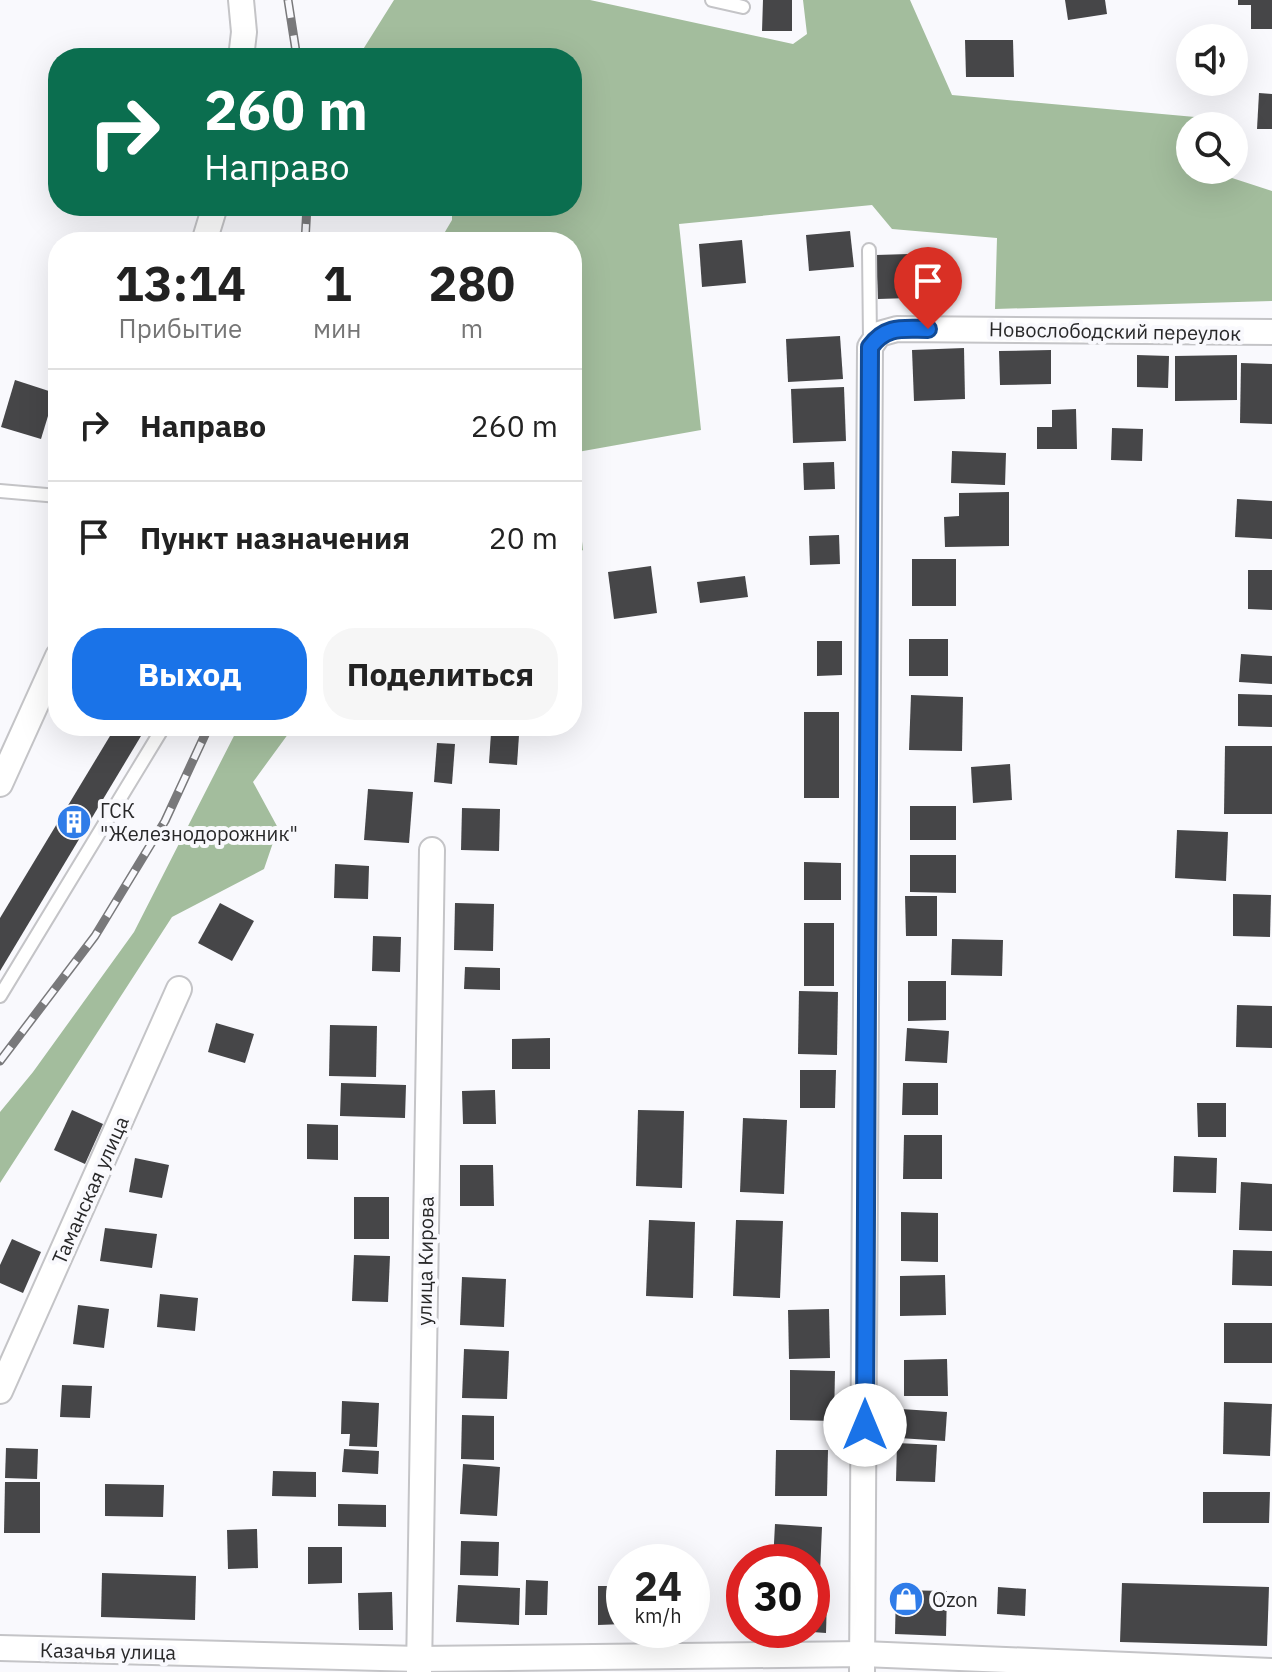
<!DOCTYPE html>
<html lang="ru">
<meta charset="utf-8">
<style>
:root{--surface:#fff;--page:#f6f6f6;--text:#222;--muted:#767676;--line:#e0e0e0;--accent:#1a73e8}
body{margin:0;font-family:"IBM Plex Sans",sans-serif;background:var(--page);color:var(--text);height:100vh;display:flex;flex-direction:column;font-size:30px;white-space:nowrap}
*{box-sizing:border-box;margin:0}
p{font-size:26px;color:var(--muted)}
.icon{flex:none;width:44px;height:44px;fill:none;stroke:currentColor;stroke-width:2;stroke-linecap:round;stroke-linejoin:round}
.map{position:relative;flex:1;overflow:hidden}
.drawer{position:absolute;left:48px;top:232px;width:534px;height:504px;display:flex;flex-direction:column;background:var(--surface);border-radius:32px;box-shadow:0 8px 32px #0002}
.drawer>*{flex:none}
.top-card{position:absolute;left:48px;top:48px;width:534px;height:168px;border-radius:32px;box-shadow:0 8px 32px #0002;background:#0b6e4f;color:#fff;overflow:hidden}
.controls{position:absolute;left:1176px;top:24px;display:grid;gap:16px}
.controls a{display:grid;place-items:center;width:72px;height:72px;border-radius:50%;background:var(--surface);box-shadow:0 8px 32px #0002;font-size:40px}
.speed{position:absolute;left:606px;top:1544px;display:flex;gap:16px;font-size:40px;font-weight:700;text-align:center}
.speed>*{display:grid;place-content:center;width:104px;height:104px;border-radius:50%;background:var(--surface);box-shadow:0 8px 32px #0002;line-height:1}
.speed small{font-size:20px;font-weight:400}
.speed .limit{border:12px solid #d22;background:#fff;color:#111}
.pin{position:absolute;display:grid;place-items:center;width:68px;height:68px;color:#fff;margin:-82px -34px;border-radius:50% 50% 50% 0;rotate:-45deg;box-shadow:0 0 8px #0007}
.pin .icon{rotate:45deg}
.me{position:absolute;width:88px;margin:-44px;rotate:0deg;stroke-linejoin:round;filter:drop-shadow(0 0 6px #0008)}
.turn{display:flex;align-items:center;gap:28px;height:168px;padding:0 24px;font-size:36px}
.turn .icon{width:104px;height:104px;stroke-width:2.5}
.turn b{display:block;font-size:56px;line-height:68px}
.eta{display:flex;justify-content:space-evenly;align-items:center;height:136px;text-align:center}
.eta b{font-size:48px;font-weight:800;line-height:56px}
.button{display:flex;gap:16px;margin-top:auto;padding:16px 24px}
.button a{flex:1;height:92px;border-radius:32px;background:var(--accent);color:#fff;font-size:32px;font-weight:800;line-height:92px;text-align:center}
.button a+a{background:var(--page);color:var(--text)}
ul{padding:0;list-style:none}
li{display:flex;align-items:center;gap:24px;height:112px;padding:0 24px;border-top:2px solid var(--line)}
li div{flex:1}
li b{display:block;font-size:30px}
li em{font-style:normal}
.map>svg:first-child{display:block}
.forest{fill:#a3bd9d}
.building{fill:#464648}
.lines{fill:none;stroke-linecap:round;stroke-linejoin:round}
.service-casing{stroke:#c4c4c7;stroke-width:16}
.minor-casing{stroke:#c4c4c7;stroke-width:28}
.service{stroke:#fff;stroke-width:12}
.minor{stroke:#fff;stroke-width:24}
.rail-casing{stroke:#79797b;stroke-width:9}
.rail{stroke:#f9f9fd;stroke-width:6;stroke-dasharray:18;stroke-linecap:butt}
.route-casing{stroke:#114b97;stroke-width:20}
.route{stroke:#1a73e8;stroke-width:14}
.labels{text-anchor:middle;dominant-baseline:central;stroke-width:8;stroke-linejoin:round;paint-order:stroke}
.street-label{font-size:20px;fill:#282829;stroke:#f9f9fd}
.poi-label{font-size:20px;fill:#282829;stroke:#f9f9fd;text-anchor:start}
</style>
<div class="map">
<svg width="1272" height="1672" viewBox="0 0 1272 1672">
<rect width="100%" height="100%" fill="#f9f9fd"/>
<!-- forest -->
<g class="forest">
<polygon points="394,0 590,0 793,44 807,34 803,0 910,0 952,95 1228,120 1228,126 1190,126 1190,170 1231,170 1232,178 1272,191 1272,301 995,309 997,238 892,229 872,205 679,224 701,430 572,453 572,242 439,242 452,220 452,206 572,206 572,58 363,58 362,51"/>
<polygon points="572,455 583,550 572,556"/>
<polygon points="239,726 294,726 253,782 278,828 264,869 172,917 0,1183 0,1112 33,1072 134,932"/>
</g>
<!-- building -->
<g class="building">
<polygon points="763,0 792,0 792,31 762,31"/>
<polygon points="1065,0 1105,0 1107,14 1068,20"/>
<polygon points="1238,0 1272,0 1272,29 1251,29 1251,5 1238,5"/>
<polygon points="965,40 1013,40 1014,77 966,77"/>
<polygon points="1259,93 1272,94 1272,129 1257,129"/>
<polygon points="850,231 854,267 809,271 806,235"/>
<polygon points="742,240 746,283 702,287 699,244"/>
<polygon points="909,254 910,298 878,299 876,255"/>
<polygon points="946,260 947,304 915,305 914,261"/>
<polygon points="840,336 843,379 788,382 786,339"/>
<polygon points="964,348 965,399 914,401 912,350"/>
<polygon points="1051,350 1051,384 1000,385 999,351"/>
<polygon points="1137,355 1169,356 1168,388 1137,387"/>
<polygon points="1237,355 1237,400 1175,401 1175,356"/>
<polygon points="1241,363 1272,364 1272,424 1240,423"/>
<polygon points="15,380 55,393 41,439 1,427"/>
<polygon points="844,387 846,441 793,443 791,389"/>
<polygon points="1076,409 1077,449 1037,449 1037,427 1052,427 1052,410"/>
<polygon points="1112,428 1143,429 1142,461 1111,460"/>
<polygon points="952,451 1006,453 1005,485 951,483"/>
<polygon points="834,462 835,489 804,490 803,463"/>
<polygon points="1009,492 1009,546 945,547 944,517 959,516 959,493"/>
<polygon points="1237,499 1272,501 1272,539 1235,537"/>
<polygon points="839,535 840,564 810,565 809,536"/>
<rect x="912" y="559" width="44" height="47"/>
<polygon points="651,566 657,613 614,619 608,572"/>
<polygon points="1248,570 1272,570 1272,610 1248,609"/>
<polygon points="745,576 748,597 700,603 697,582"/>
<rect x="909" y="639" width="39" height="37"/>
<polygon points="817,641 842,641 842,675 817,676"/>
<polygon points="1241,654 1272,656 1272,684 1239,682"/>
<polygon points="1238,694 1272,695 1272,727 1238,726"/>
<polygon points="911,695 963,697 962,751 909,750"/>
<rect x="804" y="712" width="35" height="86"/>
<polygon points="116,726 147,726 0,971 0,918"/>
<polygon points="491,733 519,735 517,765 489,763"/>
<polygon points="437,743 455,744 452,784 434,782"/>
<polygon points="1225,746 1272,746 1272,814 1224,814"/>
<polygon points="1010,764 1012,800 973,803 971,767"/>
<polygon points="368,789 413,792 409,843 364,840"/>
<rect x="910" y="806" width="46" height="34"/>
<polygon points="462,808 500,809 499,851 461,850"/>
<polygon points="1177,830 1228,832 1226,881 1175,878"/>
<polygon points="910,855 956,855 956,893 910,892"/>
<polygon points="804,862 841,863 841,900 804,900"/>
<polygon points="335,864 369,866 368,899 334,898"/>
<polygon points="1233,894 1271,895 1270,937 1233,936"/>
<polygon points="905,896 937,896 937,936 906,936"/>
<polygon points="220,903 254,921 232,961 198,943"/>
<polygon points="455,903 494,904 493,951 454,950"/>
<rect x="804" y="923" width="30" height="63"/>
<polygon points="373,936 401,937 400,972 372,971"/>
<polygon points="952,939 1003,940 1002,976 951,975"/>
<polygon points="465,967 500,968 500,990 464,989"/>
<polygon points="908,981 946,981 946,1020 908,1021"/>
<polygon points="799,991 838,992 837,1055 798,1054"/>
<polygon points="1237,1005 1272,1006 1272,1048 1236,1047"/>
<polygon points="216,1023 254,1034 245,1063 208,1052"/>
<polygon points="330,1025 377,1026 376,1077 329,1076"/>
<polygon points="907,1028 949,1031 947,1063 905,1061"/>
<polygon points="550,1038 550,1069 512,1069 512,1039"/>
<polygon points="800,1070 836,1070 835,1108 800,1108"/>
<polygon points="341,1083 406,1085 405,1118 340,1116"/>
<polygon points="903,1083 938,1083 938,1115 902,1115"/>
<polygon points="495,1090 496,1124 463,1124 462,1091"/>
<polygon points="1197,1103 1226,1103 1226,1137 1198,1137"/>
<polygon points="72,1110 103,1124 85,1164 54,1150"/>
<polygon points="638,1110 684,1111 682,1188 636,1186"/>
<polygon points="743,1118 787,1120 784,1194 740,1192"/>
<polygon points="307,1124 338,1125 338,1160 307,1159"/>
<polygon points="904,1135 942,1135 942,1179 903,1179"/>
<polygon points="1174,1156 1217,1158 1216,1193 1173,1192"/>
<polygon points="135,1158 169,1165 162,1198 129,1192"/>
<polygon points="460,1165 493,1165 494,1206 460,1206"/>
<polygon points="1241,1182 1272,1184 1272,1231 1239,1230"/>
<rect x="354" y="1197" width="35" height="42"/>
<polygon points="901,1212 938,1213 938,1262 901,1261"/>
<polygon points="649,1220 695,1222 693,1298 646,1296"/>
<polygon points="736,1220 783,1221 780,1298 733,1296"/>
<polygon points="105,1228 157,1234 152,1268 100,1261"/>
<polygon points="12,1239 41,1252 23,1293 0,1283 0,1265"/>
<polygon points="1233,1250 1272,1251 1272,1286 1232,1285"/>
<polygon points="354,1255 390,1256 388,1302 352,1301"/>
<polygon points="945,1275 946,1315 900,1316 900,1276"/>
<polygon points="462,1277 506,1279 504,1327 460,1325"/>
<polygon points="160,1294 198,1298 195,1331 157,1327"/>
<polygon points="78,1305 109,1309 104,1348 73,1344"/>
<polygon points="829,1309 830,1358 789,1359 788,1310"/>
<rect x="1224" y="1323" width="48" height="40"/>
<polygon points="464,1349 509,1351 507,1399 462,1398"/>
<polygon points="947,1359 948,1396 904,1396 904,1360"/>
<polygon points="790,1370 835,1371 834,1421 790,1420"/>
<polygon points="62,1385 92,1386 90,1418 60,1417"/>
<polygon points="342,1401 379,1403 377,1447 349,1446 350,1434 341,1434"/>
<polygon points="1224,1402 1272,1404 1270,1456 1223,1454"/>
<polygon points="901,1409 947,1412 945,1441 899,1438"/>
<polygon points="462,1415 494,1416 494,1460 461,1459"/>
<polygon points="897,1443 937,1445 935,1482 896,1481"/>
<polygon points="6,1448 38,1449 37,1479 5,1478"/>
<polygon points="344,1449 379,1451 378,1474 342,1472"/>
<polygon points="776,1450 828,1450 827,1496 775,1496"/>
<polygon points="463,1464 500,1467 497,1516 460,1514"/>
<polygon points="273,1471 316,1472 316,1497 272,1496"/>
<polygon points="5,1482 40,1482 40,1533 4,1533"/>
<polygon points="105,1484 164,1485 163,1517 105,1516"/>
<polygon points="1203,1492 1270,1492 1269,1523 1203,1523"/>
<polygon points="338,1504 386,1505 386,1527 338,1526"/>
<polygon points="775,1524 822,1527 820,1574 812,1574 812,1562 773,1562"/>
<polygon points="257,1529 258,1568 228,1569 227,1530"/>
<polygon points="461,1541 499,1542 498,1576 460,1575"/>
<polygon points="308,1547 342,1547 342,1583 308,1584"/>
<polygon points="102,1573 196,1576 195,1620 101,1617"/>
<polygon points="526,1580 548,1581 547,1615 525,1615"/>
<polygon points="1122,1583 1269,1587 1267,1646 1120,1642"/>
<polygon points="458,1585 520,1588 519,1625 456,1622"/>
<polygon points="598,1586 624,1586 624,1624 598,1625"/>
<polygon points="998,1587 1026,1589 1025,1616 997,1614"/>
<polygon points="896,1590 947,1591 946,1636 895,1634"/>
<polygon points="392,1592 393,1630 359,1630 358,1593"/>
<polygon points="812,1597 827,1598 826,1633 812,1632"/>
</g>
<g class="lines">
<!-- service casing -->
<g class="service-casing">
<g id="service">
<polyline points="712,0 743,7"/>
<polyline points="869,250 870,340"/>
<polyline points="0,491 58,496"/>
<polyline points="0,996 164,726"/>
</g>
</g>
<!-- minor casing -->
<g class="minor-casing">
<g id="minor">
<polyline points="241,58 244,32 241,0"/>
<polyline points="204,242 215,206"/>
<polyline points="0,784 58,656"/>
<polyline points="0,1391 179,989"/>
<polyline points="0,1648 419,1659 863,1654 1272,1671"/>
<polyline points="419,1672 432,850"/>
<polyline points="862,1672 870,347 879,334 897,329 1272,332"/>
</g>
</g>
<!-- service -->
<use href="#service" class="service"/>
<!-- minor -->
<use href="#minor" class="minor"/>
<!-- rail casing -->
<g class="rail-casing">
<g id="rail">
<polyline points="288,0 297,58"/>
<polyline points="305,242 307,206"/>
<polyline points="0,1061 95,936 165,821 209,726"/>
</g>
</g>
<!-- rail -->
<use href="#rail" class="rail"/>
</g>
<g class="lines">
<!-- route casing -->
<g class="route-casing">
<path id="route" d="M 865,1425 L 870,347 C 886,325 903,329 928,329"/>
</g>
<!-- route -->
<use href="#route" class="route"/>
</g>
<!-- icons -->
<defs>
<g id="building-disc" transform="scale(1.8)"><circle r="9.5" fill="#2f7ce8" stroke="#f9f9fd"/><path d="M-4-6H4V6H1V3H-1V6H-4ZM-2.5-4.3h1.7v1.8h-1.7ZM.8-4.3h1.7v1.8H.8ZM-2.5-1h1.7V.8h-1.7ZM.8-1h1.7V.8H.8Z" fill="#fff"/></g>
<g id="shop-disc" transform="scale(1.8)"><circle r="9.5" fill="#2f7ce8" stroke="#f9f9fd"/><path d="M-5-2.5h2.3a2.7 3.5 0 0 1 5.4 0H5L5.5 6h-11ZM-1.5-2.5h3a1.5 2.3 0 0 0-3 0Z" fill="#fff"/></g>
</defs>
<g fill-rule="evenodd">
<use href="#building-disc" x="74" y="822"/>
<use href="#shop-disc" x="906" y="1599"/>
</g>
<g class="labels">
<!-- street labels -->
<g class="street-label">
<text transform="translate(1115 331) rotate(1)">Новослободский переулок</text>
<text transform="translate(90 1190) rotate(-66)">Таманская улица</text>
<text transform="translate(425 1261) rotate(-89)">улица Кирова</text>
<text transform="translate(108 1651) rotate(1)">Казачья улица</text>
</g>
<!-- poi labels -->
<g class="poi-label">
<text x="100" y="810">ГСК<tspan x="100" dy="23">"Железнодорожник"</tspan></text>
<text x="932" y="1599">Ozon</text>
</g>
</g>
</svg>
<div class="controls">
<a><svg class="icon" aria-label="sound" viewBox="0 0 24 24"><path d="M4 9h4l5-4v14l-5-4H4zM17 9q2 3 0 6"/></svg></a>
<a><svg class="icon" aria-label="search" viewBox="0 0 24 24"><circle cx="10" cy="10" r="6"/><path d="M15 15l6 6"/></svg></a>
</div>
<div class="speed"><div>24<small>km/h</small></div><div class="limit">30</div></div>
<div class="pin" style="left:928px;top:329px;background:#d93025"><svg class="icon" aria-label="arrive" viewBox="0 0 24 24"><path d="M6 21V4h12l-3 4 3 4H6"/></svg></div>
<svg class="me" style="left:865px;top:1425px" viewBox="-20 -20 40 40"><circle r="19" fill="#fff"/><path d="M0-13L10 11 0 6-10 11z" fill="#1a73e8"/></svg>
<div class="top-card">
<div class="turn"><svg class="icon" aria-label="right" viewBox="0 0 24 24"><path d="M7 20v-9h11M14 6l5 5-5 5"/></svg><div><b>260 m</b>Направо</div></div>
</div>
<section class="drawer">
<div class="eta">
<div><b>13:14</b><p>Прибытие</p></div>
<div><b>1</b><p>мин</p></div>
<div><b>280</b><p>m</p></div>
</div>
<ul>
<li><svg class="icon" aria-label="right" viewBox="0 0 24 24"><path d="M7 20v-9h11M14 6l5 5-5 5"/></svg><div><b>Направо</b></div><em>260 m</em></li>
<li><svg class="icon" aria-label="arrive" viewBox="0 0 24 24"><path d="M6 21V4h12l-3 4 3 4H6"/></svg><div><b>Пункт назначения</b></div><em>20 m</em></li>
</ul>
<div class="button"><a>Выход</a><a>Поделиться</a></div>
</section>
</div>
